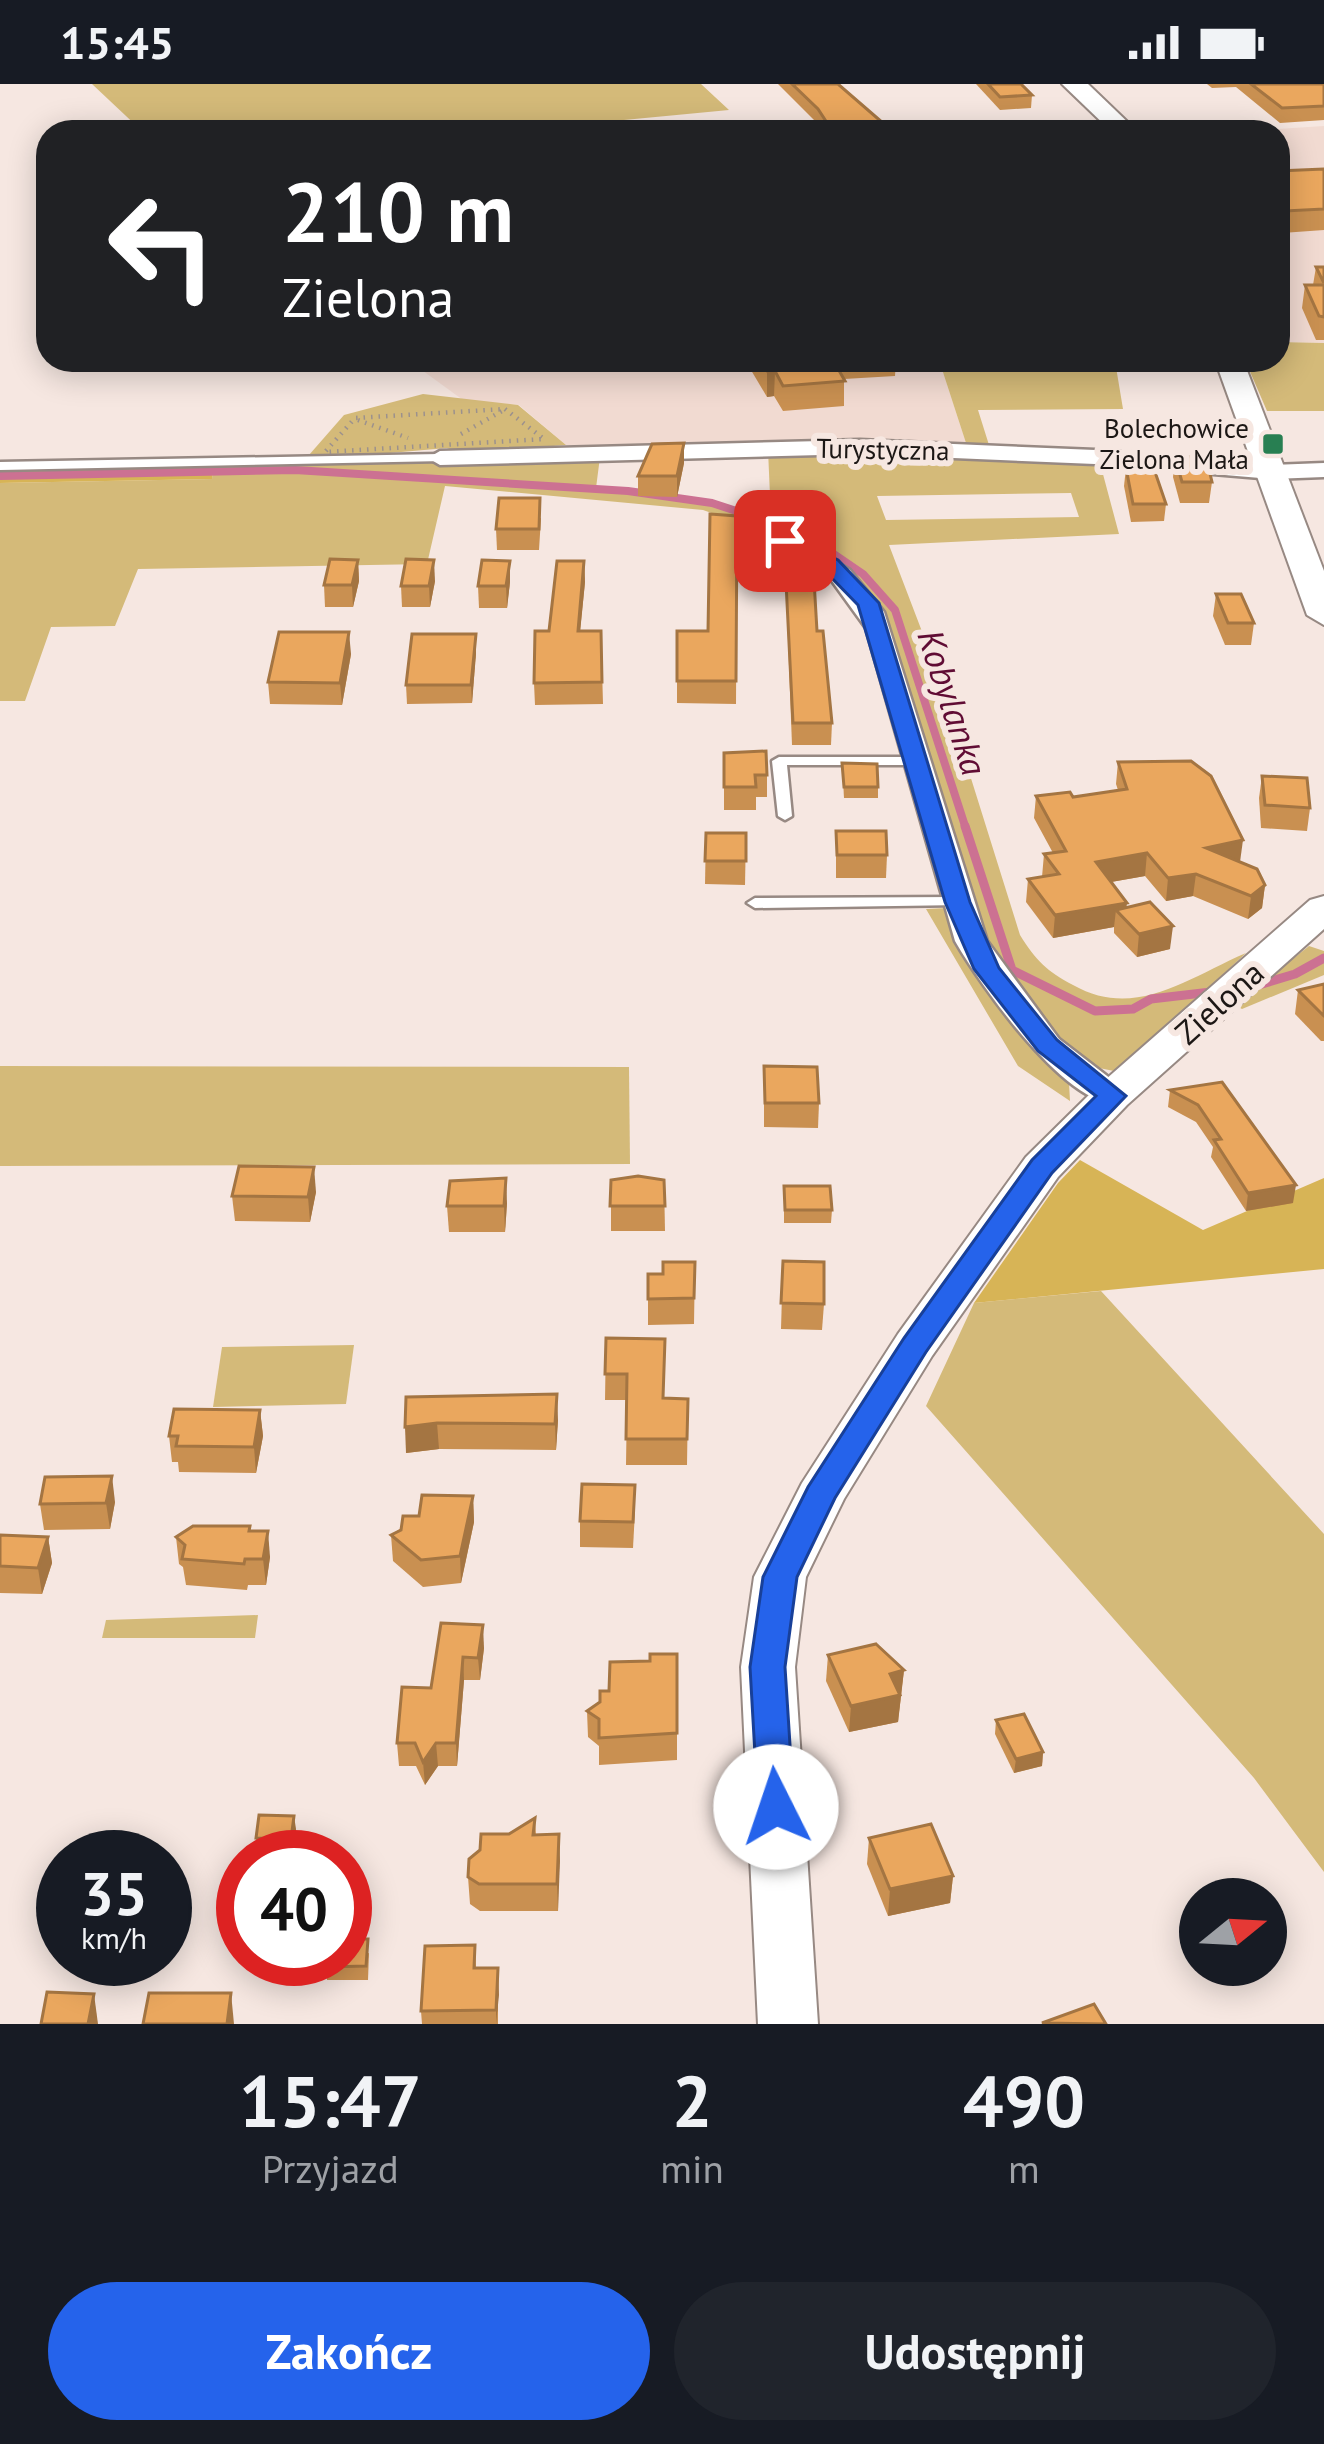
<!DOCTYPE html>
<html lang="pl">
<meta charset="utf-8">
<style>
:root{--surface:#171b24;--page:#20242c;--text:#f1f3f6;--muted:#9ea1a6;--accent:#2563eb}
body{margin:0;font-family:"PT Sans",sans-serif;background:var(--page);color:var(--text);height:100vh;display:flex;flex-direction:column;font-size:45px;white-space:nowrap}
*{box-sizing:border-box;margin:0}
p{font-size:39px;color:var(--muted)}
.icon{flex:none;width:66px;height:66px;fill:none;stroke:currentColor;stroke-width:2;stroke-linecap:round;stroke-linejoin:round}
.map{position:relative;height:1940px;overflow:hidden}
.side{display:flex;flex-direction:column;background:var(--surface);flex:1}
.side>*{flex:none}
.top-card{position:absolute;left:36px;top:36px;width:1254px;height:252px;border-radius:36px;box-shadow:0 6px 30px #0003;background:#202124;color:#fff;overflow:hidden}
.needle{width:78px;rotate:72deg}
.buttons{position:absolute;left:1179px;top:1794px;display:grid;gap:24px}
.buttons a{display:grid;place-items:center;width:108px;height:108px;border-radius:50%;background:var(--surface);box-shadow:0 6px 30px #0003;font-size:60px}
.speed{position:absolute;left:36px;top:1746px;display:flex;gap:24px;font-size:60px;font-weight:700;text-align:center}
.speed>*{display:grid;place-content:center;width:156px;height:156px;border-radius:50%;background:var(--surface);box-shadow:0 6px 30px #0003;line-height:1}
.speed small{font-size:30px;font-weight:400}
.speed .limit{border:18px solid #d22;background:#fff;color:#111}
.pin{position:absolute;display:grid;place-items:center;width:102px;height:102px;color:#fff;margin:-51px;border-radius:24px;box-shadow:0 6px 18px #0006}
.me{position:absolute;width:132px;margin:-66px;rotate:356deg;stroke-linejoin:round;filter:drop-shadow(0 0 9px #0008)}
.turn{display:flex;align-items:center;gap:42px;height:252px;padding:0 48px;font-size:54px}
.turn .icon{width:156px;height:156px;stroke-width:2.5}
.turn b{display:block;font-size:84px;line-height:102px}
.eta{display:flex;justify-content:space-evenly;align-items:center;height:204px;text-align:center}
.eta b{font-size:72px;font-weight:800;line-height:84px}
.action{display:flex;gap:24px;margin-top:auto;padding:24px 48px}
.action a{flex:1;height:138px;border-radius:72px;background:var(--accent);color:#fff;font-size:48px;font-weight:800;line-height:138px;text-align:center}
.action a+a{background:var(--page);color:var(--text)}
.status{display:flex;justify-content:space-between;align-items:center;height:84px;padding:0 60px;background:var(--surface);direction:ltr}
.status svg{height:33px;fill:currentColor}
.map>svg:first-child{display:block}
.built{fill:#f1dad1}
.green{fill:#d4ba79;fill-rule:evenodd}
.forest{fill:#d7b456}
.lines{fill:none;stroke-linecap:round;stroke-linejoin:round}
.stream-far1{stroke:#cc7192;stroke-width:8}
.stream{stroke:#cc7192;stroke-width:9}
.service-casing{stroke:#978983;stroke-width:5}
.minor-casing{stroke:#978983;stroke-width:5}
.tertiary-casing{stroke:#978983;stroke-width:4}
.path{stroke:#9c918d;stroke-width:4.5;stroke-dasharray:1.5 6;stroke-linecap:butt}
.service{fill:#fff;fill-rule:evenodd}
.minor{fill:#fff;fill-rule:evenodd}
.tertiary{fill:#fff;fill-rule:evenodd}
.wall{fill:#c99051}
.shaded-wall{fill:#a47542}
.building{fill:#eaa75e;stroke:#a47542;stroke-width:3}
.route{fill:#2563eb;stroke:#184099;stroke-width:3}
.poi-dot{fill:#287f52;stroke:#f6e7e1;stroke-width:4.5}
.labels{text-anchor:middle;dominant-baseline:central;stroke-width:12;stroke-linejoin:round;paint-order:stroke}
.far-poi-label{font-size:27px;fill:#1c1715;stroke:#f6e7e1;text-anchor:end}
.far-street-label{font-size:27px;fill:#1c1715;stroke:#f6e7e1}
.street-label{font-size:33px;fill:#1c1715;stroke:#f6e7e1}
.water-label{font-size:36px;font-style:italic;fill:#600c34;stroke:#f6e7e1}
</style>
<div class="status"><b>15:45</b><svg viewBox="0 0 49 12"><path d="M0 12V9h3v3zM5 12V6h3v6zM10 12V3h3v9zM15 12V0h3v12zM26 1h20v11H26zM47 4h2v5h-2z"/></svg></div>
<div class="map">
<svg width="1324" height="1940" viewBox="0 0 1324 1940">
<rect width="100%" height="100%" fill="#f6e7e1"/>
<!-- built -->
<g class="built">
<polygon points="1324,42 1324,259 1278,258 1278,48 1234,48"/>
<polygon points="414,276 939,276 966,359 566,361 519,321 463,316 419,284"/>
</g>
<!-- green -->
<g class="green">
<polygon points="92,0 701,0 729,26 624,36 637,48 143,48"/>
<polygon points="1278,258 1324,259 1324,327 1267,327 1245,276 1278,276"/>
<polygon points="939,276 1120,276 1115,277 1123,325 978,326 989,361 966,359"/>
<polygon points="423,310 518,321 566,361 460,369 447,364 321,375 309,371 344,331"/>
<path d="M 768,366 L 1100,379 L 1119,450 L 889,461 L 939,592 L 1020,851 C 1036,877 1047,887 1073,901 C 1135,936 1186,895 1246,869 L 1119,988 L 1079,980 L 990,879 L 877,520 L 797,459 L 703,426 L 445,402 L 427,480 L 138,485 L 115,542 L 51,543 L 25,617 L 0,617 L 0,399 L 212,395 L 213,382 L 600,373 L 596,404 L 712,416 L 771,434 ZM 1071,409 L 1079,433 L 886,436 L 877,412 Z"/>
<polygon points="947,824 974,878 1069,999 1070,1017 1018,982 926,825"/>
<polygon points="1309,862 1324,867 1324,891 1242,925 1235,921"/>
<polygon points="0,982 629,983 630,1080 0,1082"/>
<polygon points="1101,1207 1324,1450 1324,1788 1254,1694 926,1322 974,1219"/>
<polygon points="354,1261 346,1320 213,1323 222,1263"/>
<polygon points="258,1531 255,1554 102,1554 106,1536"/>
</g>
<!-- forest -->
<g class="forest">
<polygon points="213,382 212,395 0,399 0,387"/>
<polygon points="1080,1076 1203,1146 1324,1094 1324,1185 974,1219 1058,1099"/>
</g>
<g class="lines">
<!-- stream-far1 -->
<polyline class="stream-far1" points="0,392 295,386 628,407 712,419 776,440 825,464 863,490 895,526 966,745"/>
<!-- stream -->
<g class="stream">
<polyline points="965,742 1012,886 1095,927 1133,925 1151,915 1211,908"/>
<polyline points="1252,903 1295,890 1324,874"/>
</g>
<!-- service casing -->
<g class="service-casing">
<g id="service">
<polygon points="440,370 446,374 444,377 0,386 0,378"/>
<polygon points="779,673 918,673 925,677 918,681 787,681 792,732 785,736 778,732 772,677"/>
<polygon points="957,813 962,815 965,818 962,821 755,824 747,819 755,814"/>
</g>
</g>
<!-- minor casing -->
<g class="minor-casing">
<g id="minor">
<polygon points="860,356 1095,366 1272,381 1324,379 1324,393 1272,395 1095,380 860,370 440,381 428,374 440,367"/>
<path d="M 785,449 L 850,486 L 884,528 L 987,857 L 1059,955 L 1124,1005 L 1129,1012 L 1124,1019 C 1071,1032 979,899 955,857 L 866,544 L 832,497 L 776,462 L 772,457 L 776,452 Z"/>
</g>
</g>
<!-- tertiary casing -->
<g class="tertiary-casing">
<g id="tertiary">
<polygon points="1062,0 1088,0 1138,48 1112,48"/>
<polygon points="1215,276 1243,276 1324,487 1324,541 1307,531"/>
<polygon points="1324,812 1324,845 1127,1021 1058,1093 932,1272 844,1415 806,1493 795,1583 818,1940 758,1940 741,1583 754,1493 802,1399 898,1250 1026,1073 1097,1003 1310,816"/>
</g>
</g>
<!-- path -->
<g class="path">
<polygon points="505,325 544,355 325,368 355,334"/>
<polyline points="358,336 408,354"/>
<polyline points="461,350 502,327"/>
</g>
<!-- service -->
<use href="#service" class="service"/>
<!-- minor -->
<use href="#minor" class="minor"/>
<!-- tertiary -->
<use href="#tertiary" class="tertiary"/>
</g>
<!-- wall -->
<g class="wall">
<polygon points="778,0 838,0 891,48 823,48 818,40"/>
<polygon points="976,0 1021,0 1032,11 1031,24 1000,26"/>
<polygon points="1207,0 1324,0 1324,36 1280,39 1236,3 1212,4"/>
<polygon points="1324,85 1324,146 1282,149 1279,142 1278,87"/>
<polygon points="1316,183 1324,183 1324,256 1316,256 1302,224 1305,201 1313,201"/>
<polygon points="745,276 896,276 895,292 844,295 844,322 783,327 774,312 767,313"/>
<polygon points="684,359 684,379 677,413 638,412 638,392"/>
<polygon points="1175,373 1212,398 1209,419 1180,419 1173,393"/>
<polygon points="1126,384 1166,420 1164,437 1131,438 1124,402"/>
<polygon points="737,432 736,620 677,619 677,547 708,547"/>
<polygon points="541,434 539,466 497,466 496,445"/>
<polygon points="358,476 359,497 353,523 325,523 324,501"/>
<polygon points="584,477 585,498 580,547 601,547 603,620 535,621 534,599 549,547"/>
<polygon points="785,478 817,547 832,639 831,661 792,661"/>
<polygon points="435,497 430,523 402,523 401,502"/>
<polygon points="510,498 507,524 479,524 478,502"/>
<polygon points="1216,510 1254,539 1251,561 1225,561 1213,532"/>
<polygon points="476,569 472,619 407,620 406,601"/>
<polygon points="351,570 342,621 270,620 268,598"/>
<polygon points="724,669 767,691 767,713 756,713 756,726 724,726"/>
<polygon points="1118,678 1240,778 1265,801 1262,824 1248,835 1193,812 1166,817 1145,792 1111,798 1126,823 1170,865 1137,873 1114,849 1114,843 1053,854 1026,818 1028,795 1042,793 1044,770 1053,769 1034,734 1036,712 1073,713 1118,706 1116,700"/>
<polygon points="842,679 878,703 878,714 844,714"/>
<polygon points="1262,692 1310,724 1307,747 1261,744 1259,714"/>
<polygon points="836,747 887,771 886,794 836,794"/>
<polygon points="706,749 746,749 745,801 705,800"/>
<polygon points="1324,900 1324,957 1321,957 1295,930 1298,906"/>
<polygon points="764,982 819,1019 818,1044 764,1043"/>
<polygon points="1222,998 1293,1119 1246,1127 1211,1073 1213,1063 1196,1038 1168,1023 1170,1006"/>
<polygon points="611,1096 664,1096 665,1147 611,1147"/>
<polygon points="784,1102 832,1126 831,1139 784,1139"/>
<polygon points="316,1108 310,1138 235,1137 232,1112"/>
<polygon points="507,1119 505,1148 449,1148 447,1122"/>
<polygon points="783,1177 824,1220 822,1246 781,1245"/>
<polygon points="695,1178 694,1240 648,1241 648,1190 663,1190"/>
<polygon points="606,1254 664,1314 688,1315 687,1381 626,1381 627,1316 605,1316"/>
<polygon points="406,1313 558,1336 556,1366 439,1365 406,1369"/>
<polygon points="260,1326 263,1352 256,1389 179,1388 178,1378 172,1378 169,1352"/>
<polygon points="473,1412 474,1438 461,1499 423,1503 393,1477 391,1451 419,1432"/>
<polygon points="115,1418 110,1445 44,1446 40,1420"/>
<polygon points="635,1427 633,1464 580,1463 580,1437"/>
<polygon points="250,1447 270,1473 266,1501 248,1501 247,1506 186,1501 183,1483 179,1480 176,1453"/>
<polygon points="0,1451 48,1453 52,1479 42,1510 0,1509"/>
<polygon points="441,1539 484,1564 480,1596 464,1596 457,1682 438,1682 425,1701 416,1682 399,1682 397,1659 431,1604"/>
<polygon points="677,1570 677,1676 599,1681 599,1662 588,1653 587,1627 600,1618 609,1607 650,1577"/>
<polygon points="828,1571 904,1586 898,1638 849,1648 826,1597"/>
<polygon points="996,1636 1043,1668 1042,1682 1014,1689 995,1650"/>
<polygon points="535,1734 536,1751 559,1750 558,1827 480,1827 470,1820 468,1793 509,1750"/>
<polygon points="296,1745 293,1768 257,1768 256,1754"/>
<polygon points="869,1754 953,1792 950,1819 888,1832 867,1780"/>
<polygon points="475,1861 476,1884 498,1884 498,1940 422,1940 421,1927"/>
<polygon points="369,1869 368,1896 327,1896 326,1883"/>
</g>
<!-- shaded-wall -->
<g class="shaded-wall">
<polygon points="767,287 775,287 774,312 767,313"/>
<polygon points="684,359 684,379 677,413 677,392"/>
<polygon points="358,476 359,497 353,523 352,501"/>
<polygon points="434,476 435,497 430,523 429,502"/>
<polygon points="510,477 510,498 507,524 506,502"/>
<polygon points="584,477 585,498 578,569 578,547"/>
<polygon points="349,548 351,570 342,621 340,599"/>
<polygon points="476,550 476,569 472,619 471,601"/>
<polygon points="1243,756 1240,778 1206,764"/>
<polygon points="1147,769 1145,792 1094,801 1096,778"/>
<polygon points="1196,790 1193,812 1166,817 1168,794"/>
<polygon points="1265,801 1262,824 1248,835 1251,812"/>
<polygon points="1127,819 1125,835 1116,826 1114,843 1053,854 1055,831"/>
<polygon points="1173,842 1170,865 1137,873 1139,850"/>
<polygon points="314,1083 316,1108 310,1138 308,1113"/>
<polygon points="506,1094 507,1119 505,1148 504,1122"/>
<polygon points="1296,1101 1293,1119 1246,1127 1248,1109"/>
<polygon points="557,1310 558,1336 556,1366 555,1340"/>
<polygon points="260,1326 263,1352 256,1389 254,1363"/>
<polygon points="437,1339 439,1365 406,1369 405,1343"/>
<polygon points="112,1392 115,1418 110,1445 106,1419"/>
<polygon points="473,1412 474,1438 461,1499 460,1472"/>
<polygon points="268,1447 270,1473 266,1501 263,1475"/>
<polygon points="48,1453 52,1479 42,1510 38,1484"/>
<polygon points="483,1541 484,1564 480,1596 478,1574"/>
<polygon points="463,1573 464,1596 457,1682 456,1659"/>
<polygon points="904,1586 898,1638 849,1648 851,1622 890,1590"/>
<polygon points="436,1659 438,1682 425,1701 423,1678"/>
<polygon points="1043,1668 1042,1682 1014,1689 1016,1675"/>
<polygon points="294,1732 296,1745 293,1768 291,1755"/>
<polygon points="559,1750 560,1777 558,1827 557,1800"/>
<polygon points="953,1792 950,1819 888,1832 890,1805"/>
<polygon points="498,1884 499,1911 496,1940 496,1926"/>
<polygon points="231,1909 234,1940 227,1940"/>
<polygon points="94,1910 98,1940 88,1940"/>
</g>
<!-- building -->
<g class="building">
<polygon points="792,0 838,0 891,46 833,48 818,25"/>
<polygon points="988,0 1021,0 1032,11 1000,13"/>
<polygon points="1251,0 1324,0 1324,22 1282,24"/>
<polygon points="1324,85 1324,125 1285,127 1281,120 1278,120 1278,87"/>
<polygon points="1316,183 1324,183 1324,199"/>
<polygon points="1305,201 1324,201 1324,233 1319,232"/>
<polygon points="761,276 833,276 845,297 783,302 775,287 767,287"/>
<polygon points="684,359 677,392 638,392 652,360"/>
<polygon points="1175,373 1206,373 1212,398 1182,398"/>
<polygon points="1126,384 1154,385 1166,420 1133,420"/>
<polygon points="499,414 540,414 539,445 496,445"/>
<polygon points="710,430 737,432 736,597 677,597 677,547 708,547"/>
<polygon points="330,475 358,476 352,501 324,501"/>
<polygon points="406,475 434,476 429,502 401,502"/>
<polygon points="482,476 510,477 506,502 478,502"/>
<polygon points="557,477 584,477 578,547 601,547 602,598 534,599 535,547 549,547"/>
<polygon points="785,478 813,479 817,547 823,547 832,639 793,639"/>
<polygon points="1216,510 1241,510 1254,539 1228,539"/>
<polygon points="279,548 349,548 340,599 268,598"/>
<polygon points="412,550 476,550 471,601 406,601"/>
<polygon points="766,667 767,691 755,691 756,703 724,703 724,669"/>
<polygon points="1191,677 1211,692 1243,756 1206,764 1257,785 1265,801 1251,812 1196,790 1168,794 1147,769 1096,778 1127,819 1055,831 1028,795 1059,790 1044,770 1066,767 1036,712 1070,708 1073,713 1127,705 1118,678"/>
<polygon points="842,679 877,680 878,703 844,703"/>
<polygon points="1262,692 1307,694 1310,724 1265,721"/>
<polygon points="836,747 886,747 887,771 837,771"/>
<polygon points="706,749 746,749 746,777 705,777"/>
<polygon points="1150,818 1173,842 1139,850 1116,826"/>
<polygon points="1324,900 1324,932 1298,906"/>
<polygon points="764,982 817,983 819,1019 765,1019"/>
<polygon points="1222,998 1296,1101 1248,1109 1214,1056 1221,1055 1198,1021 1170,1006"/>
<polygon points="239,1082 314,1083 308,1113 232,1112"/>
<polygon points="638,1092 664,1096 665,1122 610,1122 611,1096"/>
<polygon points="506,1094 504,1122 447,1122 450,1097"/>
<polygon points="784,1102 830,1102 832,1126 785,1126"/>
<polygon points="783,1177 824,1178 824,1220 781,1219"/>
<polygon points="663,1178 695,1178 694,1214 648,1215 648,1190 663,1190"/>
<polygon points="606,1254 665,1255 663,1314 688,1315 687,1355 626,1355 627,1290 605,1290"/>
<polygon points="557,1310 555,1340 437,1339 405,1343 406,1313"/>
<polygon points="174,1325 260,1326 254,1363 176,1362 178,1352 169,1352"/>
<polygon points="112,1392 106,1419 40,1420 45,1393"/>
<polygon points="582,1400 635,1401 633,1438 580,1437"/>
<polygon points="422,1411 473,1412 460,1472 421,1476 391,1451 401,1446 403,1432 419,1432"/>
<polygon points="193,1442 250,1442 249,1447 268,1447 263,1475 245,1475 244,1480 182,1475 185,1461 176,1453"/>
<polygon points="0,1451 48,1453 38,1484 0,1482"/>
<polygon points="441,1539 483,1541 478,1574 463,1573 456,1659 436,1659 423,1678 415,1659 397,1659 402,1603 431,1604"/>
<polygon points="876,1560 904,1586 890,1590 900,1611 851,1622 828,1571"/>
<polygon points="650,1570 677,1570 677,1649 599,1654 599,1635 587,1627 600,1618 600,1607 609,1607 610,1578 650,1577"/>
<polygon points="1024,1630 1043,1668 1016,1675 996,1636"/>
<polygon points="259,1731 294,1732 291,1755 256,1754"/>
<polygon points="535,1734 533,1751 559,1750 557,1800 479,1800 468,1793 469,1775 480,1766 481,1750 509,1750"/>
<polygon points="931,1740 953,1792 890,1805 869,1754"/>
<polygon points="345,1855 368,1855 366,1882 326,1883 326,1875 345,1875"/>
<polygon points="475,1861 474,1884 498,1884 496,1926 421,1927 425,1862"/>
<polygon points="47,1908 94,1910 88,1940 41,1940"/>
<polygon points="149,1909 231,1909 227,1940 143,1940"/>
<polygon points="1094,1920 1106,1940 1042,1939"/>
</g>
<!-- route -->
<polygon class="route" points="785,451 838,476 879,519 970,818 999,884 1057,956 1126,1012 1052,1089 926,1268 835,1414 797,1493 785,1583 794,1723 789,1733 776,1737 763,1733 758,1723 750,1583 763,1493 808,1403 904,1254 1032,1076 1096,1012 1038,967 974,885 945,818 858,521 823,485 778,461 775,457"/>
<!-- markers -->
<rect class="poi-dot" x="1261" y="348" width="24" height="24" rx="6"/>
<g class="labels">
<!-- far-poi labels -->
<g class="far-poi-label">
<text x="1249" y="344">Bolechowice<tspan x="1249" dy="31">Zielona Mała</tspan></text>
</g>
<!-- far-street labels -->
<g class="far-street-label">
<text transform="translate(883 365) rotate(1)">Turystyczna</text>
</g>
<!-- street labels -->
<g class="street-label">
<text transform="translate(1219 918) rotate(-42)">Zielona</text>
</g>
<!-- water labels -->
<g class="water-label">
<text transform="translate(953 618) rotate(72)">Kobylanka</text>
</g>
</g>
</svg>
<div class="buttons">
<a><svg class="needle" viewBox="-14 -14 28 28"><path d="M0-13l5 13h-10z" fill="#e53935"/><path d="M0 13l5-13h-10z" fill="#9ea1a6"/></svg></a>
</div>
<div class="speed"><div>35<small>km/h</small></div><div class="limit">40</div></div>
<div class="pin" style="left:785px;top:457px;background:#d93025"><svg class="icon" aria-label="arrive" viewBox="0 0 24 24"><path d="M6 21V4h12l-3 4 3 4H6"/></svg></div>
<svg class="me" style="left:776px;top:1723px" viewBox="-20 -20 40 40"><circle r="19" fill="#fff"/><path d="M0-13L10 11 0 6-10 11z" fill="#2563eb"/></svg>
<div class="top-card">
<div class="turn"><svg class="icon" aria-label="left" viewBox="0 0 24 24"><path d="M17 20v-9H6M10 6l-5 5 5 5"/></svg><div><b>210 m</b>Zielona</div></div>
</div>
</div>
<section class="side">
<div class="eta">
<div><b>15:47</b><p>Przyjazd</p></div>
<div><b>2</b><p>min</p></div>
<div><b>490</b><p>m</p></div>
</div>
<div class="action"><a>Zakończ</a><a>Udostępnij</a></div>
</section>
